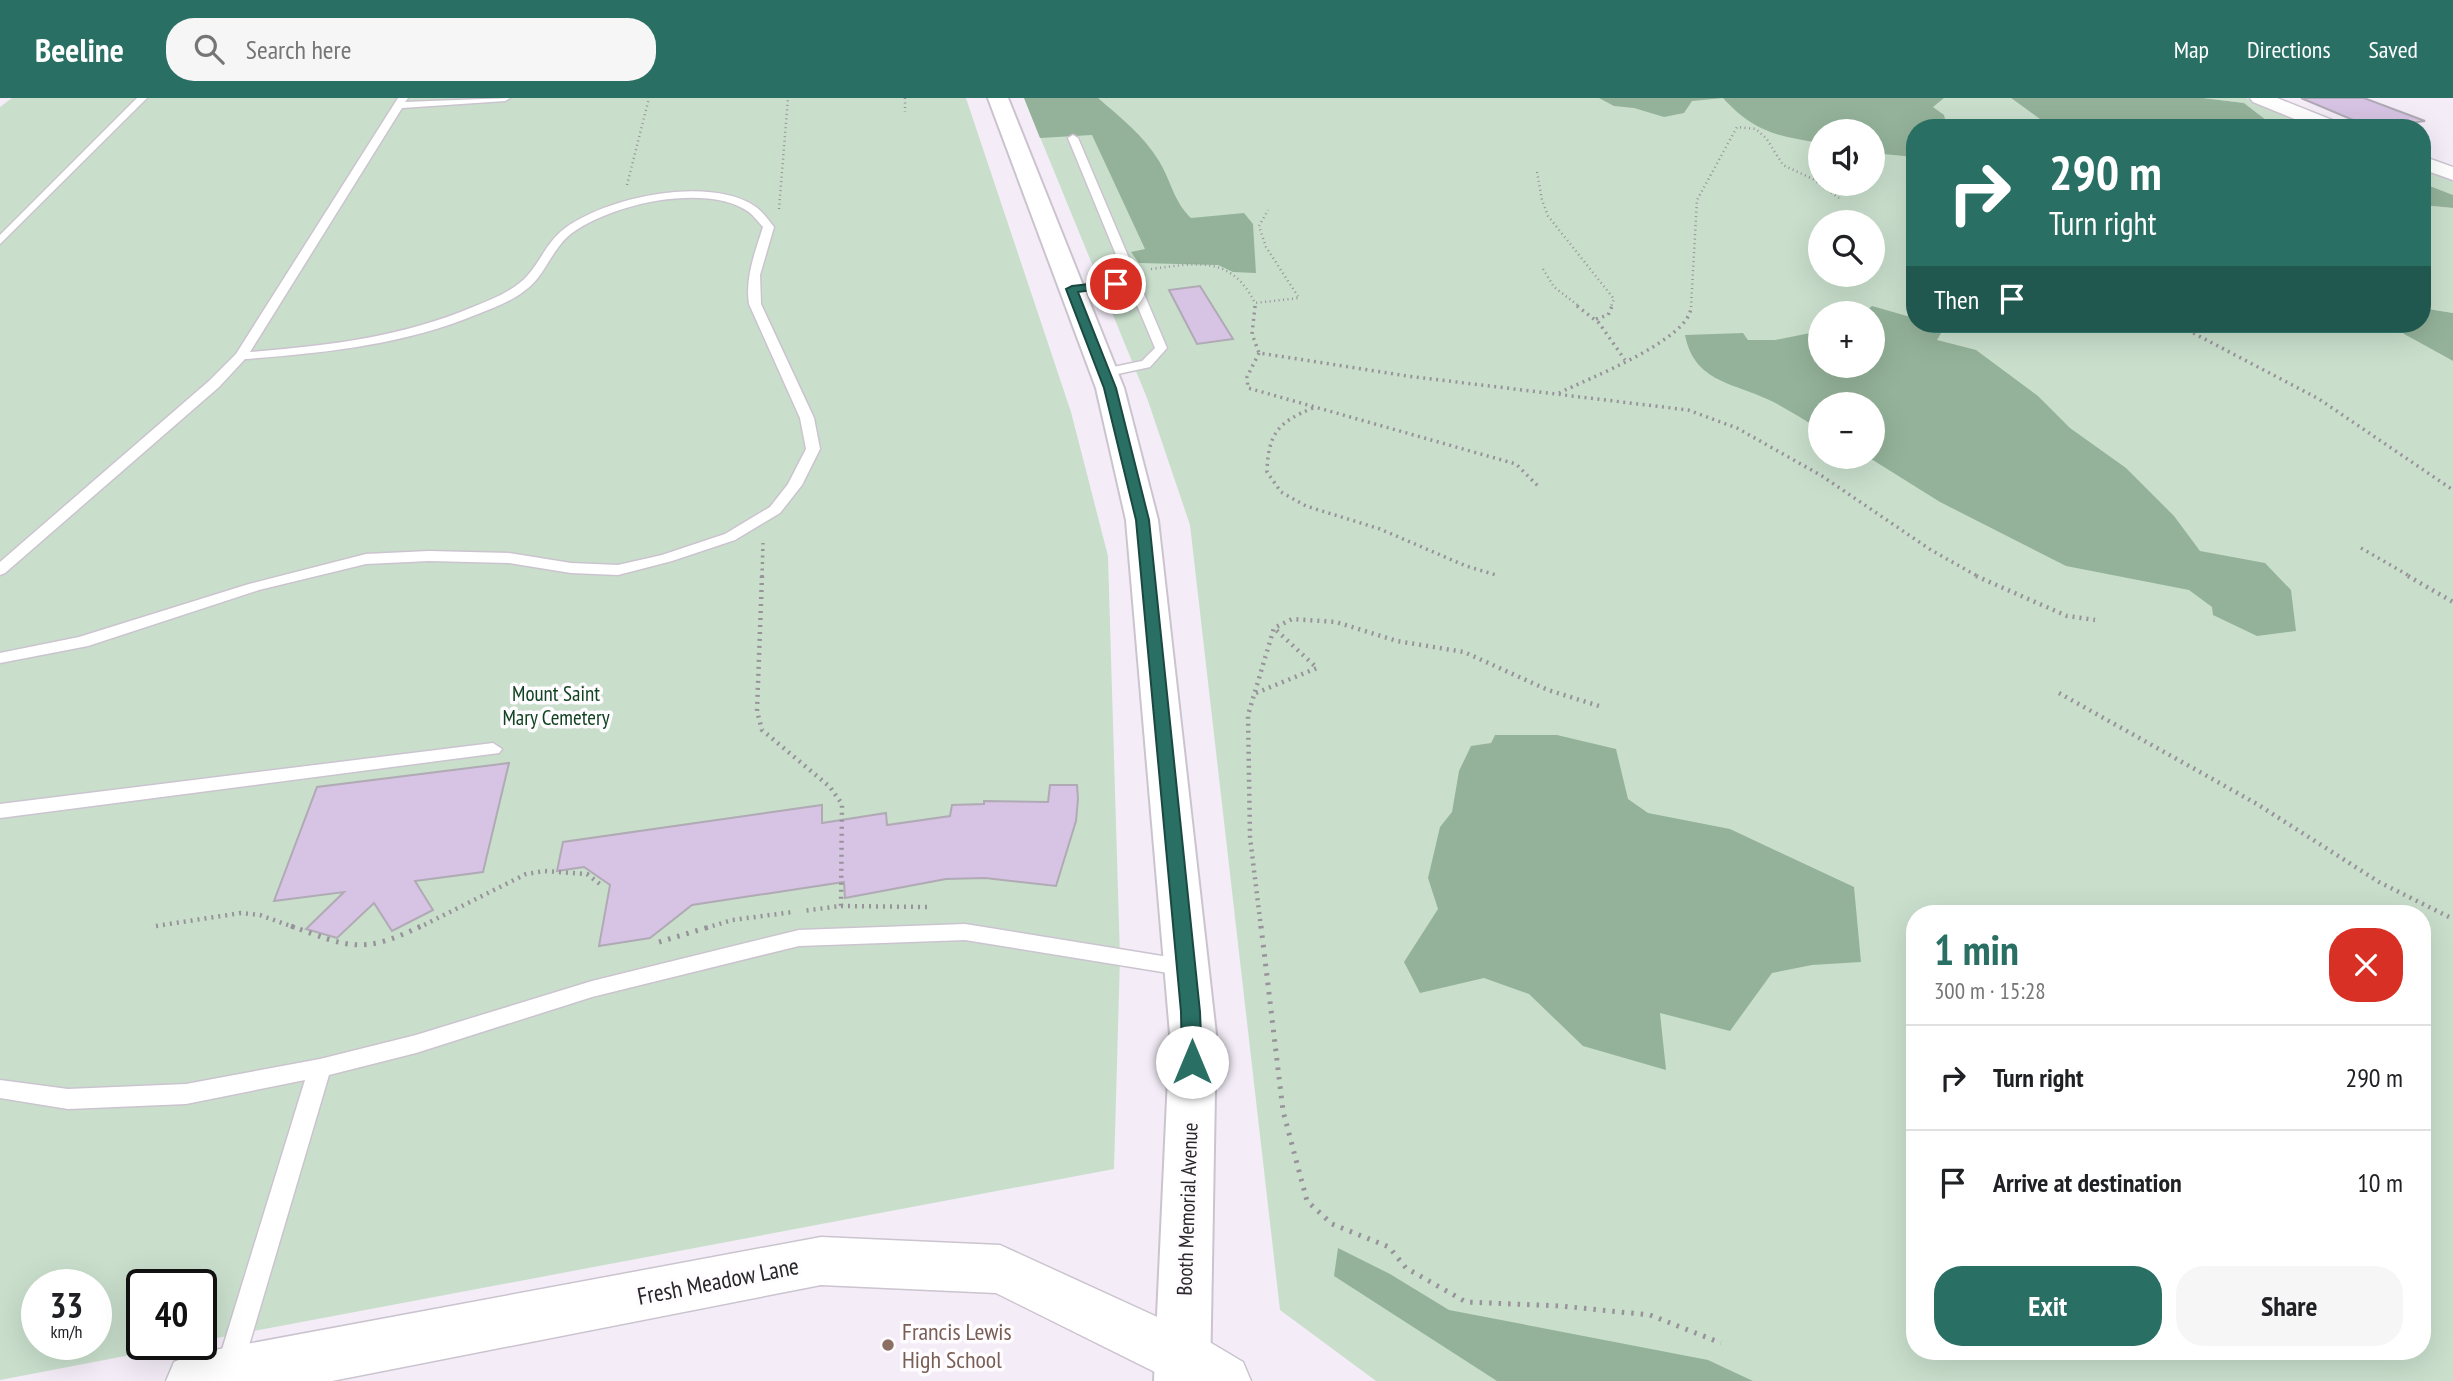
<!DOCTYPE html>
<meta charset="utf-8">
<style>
:root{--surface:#fff;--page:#f6f6f6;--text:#202124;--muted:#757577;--line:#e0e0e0;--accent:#296f64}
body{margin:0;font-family:"PT Sans Narrow",sans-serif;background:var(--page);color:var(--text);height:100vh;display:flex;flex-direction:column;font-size:26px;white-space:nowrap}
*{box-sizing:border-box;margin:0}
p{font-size:23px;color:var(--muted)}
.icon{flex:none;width:38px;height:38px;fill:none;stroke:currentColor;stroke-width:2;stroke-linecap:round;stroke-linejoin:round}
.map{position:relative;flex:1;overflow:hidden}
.panel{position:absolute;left:1906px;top:807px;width:525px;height:455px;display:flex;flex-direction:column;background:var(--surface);border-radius:28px;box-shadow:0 7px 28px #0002}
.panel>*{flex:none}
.banner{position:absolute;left:1906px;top:21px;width:525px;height:214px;border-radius:28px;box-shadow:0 7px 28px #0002;background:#296f64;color:#fff;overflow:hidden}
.fabs{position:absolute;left:1808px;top:21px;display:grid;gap:14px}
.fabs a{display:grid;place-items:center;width:77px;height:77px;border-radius:50%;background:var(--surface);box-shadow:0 7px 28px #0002;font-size:35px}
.speed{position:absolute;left:21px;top:1171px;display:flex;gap:14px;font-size:35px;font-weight:700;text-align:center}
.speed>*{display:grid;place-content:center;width:91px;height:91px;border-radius:50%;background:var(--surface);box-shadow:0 7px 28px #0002;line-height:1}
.speed small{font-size:18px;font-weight:400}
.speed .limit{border:4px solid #111;border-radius:10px;background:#fff;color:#111}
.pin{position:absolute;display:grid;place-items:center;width:60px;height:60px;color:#fff;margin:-30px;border:4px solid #fff;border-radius:50%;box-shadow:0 2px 7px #0007}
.me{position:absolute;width:77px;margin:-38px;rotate:0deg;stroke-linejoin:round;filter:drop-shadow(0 0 5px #0008)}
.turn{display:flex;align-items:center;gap:24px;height:147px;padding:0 28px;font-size:32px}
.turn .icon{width:91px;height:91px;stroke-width:2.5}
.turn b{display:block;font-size:49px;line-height:60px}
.then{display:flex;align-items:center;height:66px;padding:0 28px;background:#0003;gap:14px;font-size:26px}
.round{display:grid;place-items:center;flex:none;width:74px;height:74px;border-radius:28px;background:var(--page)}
.headline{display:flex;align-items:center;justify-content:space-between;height:119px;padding:0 28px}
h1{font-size:42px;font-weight:800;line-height:52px;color:var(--accent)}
.button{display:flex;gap:14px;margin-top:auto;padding:14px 28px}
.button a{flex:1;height:80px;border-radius:28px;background:var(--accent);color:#fff;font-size:28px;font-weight:800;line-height:80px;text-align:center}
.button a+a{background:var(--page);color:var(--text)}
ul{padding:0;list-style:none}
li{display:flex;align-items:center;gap:21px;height:105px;padding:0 28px;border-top:2px solid var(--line)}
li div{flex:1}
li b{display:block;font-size:26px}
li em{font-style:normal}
header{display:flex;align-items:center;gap:42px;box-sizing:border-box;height:98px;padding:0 35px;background:var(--accent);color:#fff}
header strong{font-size:33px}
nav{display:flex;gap:38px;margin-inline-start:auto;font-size:24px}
.search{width:490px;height:63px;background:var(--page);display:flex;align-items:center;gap:18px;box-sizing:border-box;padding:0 24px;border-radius:28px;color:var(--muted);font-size:26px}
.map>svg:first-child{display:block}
.green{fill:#c9dfcc;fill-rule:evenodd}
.forest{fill:#94b299}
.building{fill:#d7c3e3;stroke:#b0aab5;stroke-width:2}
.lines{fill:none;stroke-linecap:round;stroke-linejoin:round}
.service-casing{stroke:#cbc4cf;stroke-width:3}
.minor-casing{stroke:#cbc4cf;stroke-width:3}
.tertiary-casing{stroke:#cbc4cf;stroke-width:4}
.path-far3{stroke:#98939b;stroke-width:2.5;stroke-dasharray:1 3.5;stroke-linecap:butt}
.path-far2{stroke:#98939b;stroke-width:3.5;stroke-dasharray:2 4.5;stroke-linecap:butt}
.path-far1{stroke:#98939b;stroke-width:4.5;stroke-dasharray:2 5;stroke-linecap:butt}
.path{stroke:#98939b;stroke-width:5;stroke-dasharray:2.5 7;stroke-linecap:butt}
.service{fill:#fff;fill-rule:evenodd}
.minor{fill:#fff;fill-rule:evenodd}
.tertiary{fill:#fff;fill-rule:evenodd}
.route{fill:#296f64;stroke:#1b4841;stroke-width:2}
.education-dot{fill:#8d6e63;stroke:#fefcff;stroke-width:2.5}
.labels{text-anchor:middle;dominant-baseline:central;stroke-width:7;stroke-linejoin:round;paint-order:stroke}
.park-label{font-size:21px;fill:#114321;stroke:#fefcff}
.street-label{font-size:21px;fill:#2a272b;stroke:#fefcff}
.near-street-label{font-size:24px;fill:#2a272b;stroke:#fefcff}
.near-education-label{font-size:24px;fill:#785e54;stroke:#fefcff;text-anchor:start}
</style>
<header>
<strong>Beeline</strong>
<div class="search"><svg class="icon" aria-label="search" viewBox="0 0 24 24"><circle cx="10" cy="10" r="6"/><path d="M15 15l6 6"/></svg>Search here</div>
<nav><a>Map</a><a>Directions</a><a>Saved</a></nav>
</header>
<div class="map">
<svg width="2453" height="1283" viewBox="0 0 2453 1283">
<rect width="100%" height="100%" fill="#f4edf8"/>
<!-- green -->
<g class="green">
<path d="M 12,0 L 966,0 L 1071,314 L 1108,458 L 1120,860 L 1114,1071 L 201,1243 L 201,1186 L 142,1186 L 142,1246 L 188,1246 L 0,1282 L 0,9 ZM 37,1186 L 96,1186 L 96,1246 L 37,1246 Z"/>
<path d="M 1024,0 L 2011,0 L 2052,30 L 1914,30 L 1914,226 L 2398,226 L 2404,236 L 2453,263 L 2453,1283 L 1376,1283 L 1280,1212 L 1190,427 L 1147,300 ZM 1820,33 L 1872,33 L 1872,86 L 1820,86 ZM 1820,124 L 1872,124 L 1872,177 L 1820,177 ZM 1820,215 L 1872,215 L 1872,268 L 1820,268 ZM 1820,306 L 1872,306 L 1872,359 L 1820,359 ZM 1914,816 L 2422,816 L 2422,1253 L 1914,1253 Z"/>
<polygon points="2203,0 2246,0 2321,30 2284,30 2266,22 2244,5"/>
<polygon points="2422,70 2453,82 2453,97 2422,85"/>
<polygon points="2422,107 2453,110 2453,215 2422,210"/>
</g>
<!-- forest -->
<g class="forest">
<path d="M 1024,0 L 1098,0 C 1120,19 1144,38 1159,63 C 1171,83 1174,104 1191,120 L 1244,115 L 1253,126 L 1256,175 L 1233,174 L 1218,167 L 1139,165 L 1131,154 L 1145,151 L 1092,37 L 1040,40 Z"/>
<polygon points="1599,0 1723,0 1692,3 1684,15 1664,19 1634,10 1614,8"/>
<path d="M 1723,0 L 1944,0 L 1933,9 L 1944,17 L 1947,30 L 1914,30 L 1914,59 L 1873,55 L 1872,33 L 1820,33 L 1820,45 C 1777,38 1754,34 1723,0 Z"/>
<polygon points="2011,0 2203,0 2244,5 2266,22 2284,30 2052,30"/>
<polygon points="2422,85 2453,97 2453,110 2422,107"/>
<path d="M 1872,208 L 1914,220 L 1914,226 L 1932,226 L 1944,230 L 1937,242 L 1976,252 L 2038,298 L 2070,330 L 2126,370 L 2174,418 L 2200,453 L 2265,465 L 2291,492 L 2296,533 L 2257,538 L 2213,517 L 2212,509 L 2189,492 L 2066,468 L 1940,404 L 1868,359 L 1872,359 L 1872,306 L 1820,306 L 1820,331 C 1802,321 1785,309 1767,301 C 1730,284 1694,283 1685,237 L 1743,235 L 1748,242 L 1775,242 L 1820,233 L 1820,268 L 1872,268 L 1872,215 L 1863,215 Z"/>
<polygon points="2422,210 2453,215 2453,263 2404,236 2398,226 2422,226"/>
<polygon points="1495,637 1557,637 1616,651 1628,701 1648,715 1730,731 1854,789 1861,864 1812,867 1772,875 1730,933 1660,915 1666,972 1583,948 1529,896 1484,880 1420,895 1404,864 1438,811 1428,780 1440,729 1452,714 1459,673 1471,648 1491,645"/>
<polygon points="1338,1150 1390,1176 1449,1212 1708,1262 1753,1283 1497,1283 1334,1178"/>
</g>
<!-- building -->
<g class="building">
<polygon points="2301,0 2364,0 2425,23 2372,30"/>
<polygon points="1200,188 1233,241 1197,246 1169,192"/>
<polygon points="509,665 483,774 415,783 433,812 392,833 374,805 337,840 306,831 344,794 274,803 317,689"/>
<polygon points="1050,687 1077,687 1078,701 1076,723 1056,788 985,780 946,781 845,800 844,784 692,807 650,840 599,848 610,787 584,769 557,773 563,744 822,707 822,725 886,715 887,727 950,718 952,707 984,706 984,703 1048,704"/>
</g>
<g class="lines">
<!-- service casing -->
<g class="service-casing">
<g id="service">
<polygon points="137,0 147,0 0,146 0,137"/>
<path d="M 398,0 L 408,0 L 405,4 L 510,0 L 505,3 L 402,10 L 250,254 C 327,248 402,239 473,209 C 493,201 514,193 528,177 C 541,162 548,143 564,131 C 606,99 710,77 756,109 C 763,114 769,123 774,129 L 760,177 L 761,206 L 814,320 L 820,351 L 802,387 L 780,415 L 735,442 L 672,463 L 618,477 L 571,475 L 509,465 L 429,463 L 366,466 L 259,492 L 88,548 L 0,565 L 0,555 L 79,539 L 249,486 L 366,456 L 429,453 L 509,455 L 571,465 L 618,467 L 662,457 L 725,436 L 770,409 L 788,386 L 806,351 L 800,320 L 749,206 C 745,179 755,155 763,129 C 759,125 754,118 749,114 C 706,84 611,106 572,135 C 556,147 549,166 537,181 C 522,199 499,208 478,216 C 403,247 325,255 245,261 L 219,289 L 5,475 L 0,477 L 0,464 L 209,283 L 236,256 Z"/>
<polygon points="1073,37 1078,40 1167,250 1150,269 1104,279 1098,275 1099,272 1142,263 1155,250 1129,188 1072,194 1066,191 1072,188 1126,181 1068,40"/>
<polygon points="493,645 502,651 499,655 0,720 0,706"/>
<polygon points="965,826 1187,862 1194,864 1197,870 1194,876 1187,878 965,842 799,848 592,899 416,955 329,977 242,1271 238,1280 231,1283 220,1280 216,1271 305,982 186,1006 68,1011 0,1000 0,982 68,991 186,986 320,961 416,937 592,883 799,832"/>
</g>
</g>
<!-- minor casing -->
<g class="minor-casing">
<g id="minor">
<polygon points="2250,0 2277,0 2342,26 2345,30 2317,30 2253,4"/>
<polygon points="2422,58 2453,69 2453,82 2422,71"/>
<polygon points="821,1139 1000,1147 1201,1239 1243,1264 1251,1283 1173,1283 996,1195 821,1187 332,1283 166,1283 174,1264 193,1256"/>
</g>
</g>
<!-- tertiary casing -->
<g class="tertiary-casing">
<polygon id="tertiary" points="988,0 1008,0 1124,290 1158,422 1216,936 1210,1283 1154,1283 1170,936 1126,422 1096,290"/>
</g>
<!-- path-far3 -->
<g class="path-far3">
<polyline points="905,0 905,14"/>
<polyline points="1537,74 1542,102 1548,118 1614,201 1611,209"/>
<polyline points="627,87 649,0"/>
<polyline points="779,111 788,0"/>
<path d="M 1151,171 C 1197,165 1231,157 1255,205 L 1299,200 L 1266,149 L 1259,128 L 1268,112"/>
<polyline points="1543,171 1554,189 1580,209"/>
<polyline points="1255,209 1255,205"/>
<polyline points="1691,209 1697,102 1737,29 1756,31 1766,40 1783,67 1813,81 1839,100"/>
</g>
<!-- path-far2 -->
<g class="path-far2">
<polyline points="1255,208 1252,236 1259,255 1407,278 1688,312 1737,330 1822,378 1931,452 1979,479"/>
<polyline points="1577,208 1599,225 1625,262"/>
<polyline points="1596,221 1608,217 1612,208"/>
<polyline points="2176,226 2319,301 2453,392"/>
<polyline points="1259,255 1247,279 1248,290 1516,366 1540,390"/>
<path d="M 1559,295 C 1587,281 1692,241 1691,208"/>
<path d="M 1313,310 C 1278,324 1268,336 1267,374 L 1281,394 L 1306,408 L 1380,431 L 1466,468 L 1496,477"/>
<polyline points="2361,450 2411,479"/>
<polyline points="762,479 763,445"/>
</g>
<!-- path-far1 -->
<g class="path-far1">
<polyline points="762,478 757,613 762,632 830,689 842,706 841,808 802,813"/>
<polyline points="1976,478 2067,518 2095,522"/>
<polyline points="2408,478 2453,504"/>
<polyline points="1256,595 1317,570 1275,531"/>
<polyline points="2059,595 2257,706 2379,784 2453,821"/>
<polyline points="841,808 927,809"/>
<polyline points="156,828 241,815 260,817 296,830"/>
<polyline points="418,830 526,776 545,773 587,776 601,787"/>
<polyline points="706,830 732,822 793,814"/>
<polyline points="1261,830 1250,739 1248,617 1274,530 1292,521 1336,524 1397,543 1464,554 1548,592 1599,608"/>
</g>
<!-- path -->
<g class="path">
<path d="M 291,828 C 349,849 362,857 421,828"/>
<polyline points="1261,828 1283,1013 1307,1103 1332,1126 1389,1149 1406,1170 1466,1204 1561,1208 1650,1217 1721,1245"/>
<polyline points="659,844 712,828"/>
</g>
<!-- service -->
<use href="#service" class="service"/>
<!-- minor -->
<use href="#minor" class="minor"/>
<!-- tertiary -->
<use href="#tertiary" class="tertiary"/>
</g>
<!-- route -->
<polygon class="route" points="1116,183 1119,184 1119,188 1078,194 1116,290 1149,422 1200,914 1202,964 1199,969 1192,972 1185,969 1182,964 1181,914 1136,422 1104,290 1066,191 1072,188"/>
<!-- markers -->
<circle class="education-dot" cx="888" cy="1247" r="7"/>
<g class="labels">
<!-- park labels -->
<g class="park-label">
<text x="556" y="595">Mount Saint<tspan x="556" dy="24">Mary Cemetery</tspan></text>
</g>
<!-- street labels -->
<g class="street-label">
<text transform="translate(1187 1111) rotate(-88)">Booth Memorial Avenue</text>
</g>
<!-- near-street labels -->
<g class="near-street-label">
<text transform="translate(718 1183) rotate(-11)">Fresh Meadow Lane</text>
</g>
<!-- near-education labels -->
<g class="near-education-label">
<text x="902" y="1233">Francis Lewis<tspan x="902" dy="28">High School</tspan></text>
</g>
</g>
</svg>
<div class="fabs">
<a><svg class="icon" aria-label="sound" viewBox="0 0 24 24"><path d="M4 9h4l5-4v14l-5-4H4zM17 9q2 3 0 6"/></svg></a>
<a><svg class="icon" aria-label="search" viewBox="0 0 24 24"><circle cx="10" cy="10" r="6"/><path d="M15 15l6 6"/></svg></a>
<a>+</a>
<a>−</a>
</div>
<div class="speed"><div>33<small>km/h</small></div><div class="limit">40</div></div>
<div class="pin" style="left:1116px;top:186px;background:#d93025"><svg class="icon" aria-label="arrive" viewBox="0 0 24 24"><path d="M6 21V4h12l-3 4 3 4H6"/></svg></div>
<svg class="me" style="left:1192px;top:964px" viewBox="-20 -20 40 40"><circle r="19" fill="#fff"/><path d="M0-13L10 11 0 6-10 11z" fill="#296f64"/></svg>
<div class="banner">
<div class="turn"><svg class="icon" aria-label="right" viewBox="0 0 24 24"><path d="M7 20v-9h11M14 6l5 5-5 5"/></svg><div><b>290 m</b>Turn right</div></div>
<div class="then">Then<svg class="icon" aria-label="arrive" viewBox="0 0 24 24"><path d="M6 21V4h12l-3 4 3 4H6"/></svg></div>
</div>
<section class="panel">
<div class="headline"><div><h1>1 min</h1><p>300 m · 15:28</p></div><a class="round" style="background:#d93025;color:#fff"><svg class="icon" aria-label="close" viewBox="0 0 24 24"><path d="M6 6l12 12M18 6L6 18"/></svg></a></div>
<ul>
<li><svg class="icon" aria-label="right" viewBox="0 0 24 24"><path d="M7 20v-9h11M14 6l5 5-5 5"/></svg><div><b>Turn right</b></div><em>290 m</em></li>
<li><svg class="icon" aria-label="arrive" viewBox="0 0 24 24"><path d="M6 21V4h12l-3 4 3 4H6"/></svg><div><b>Arrive at destination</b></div><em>10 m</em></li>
</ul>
<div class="button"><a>Exit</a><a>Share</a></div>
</section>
</div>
